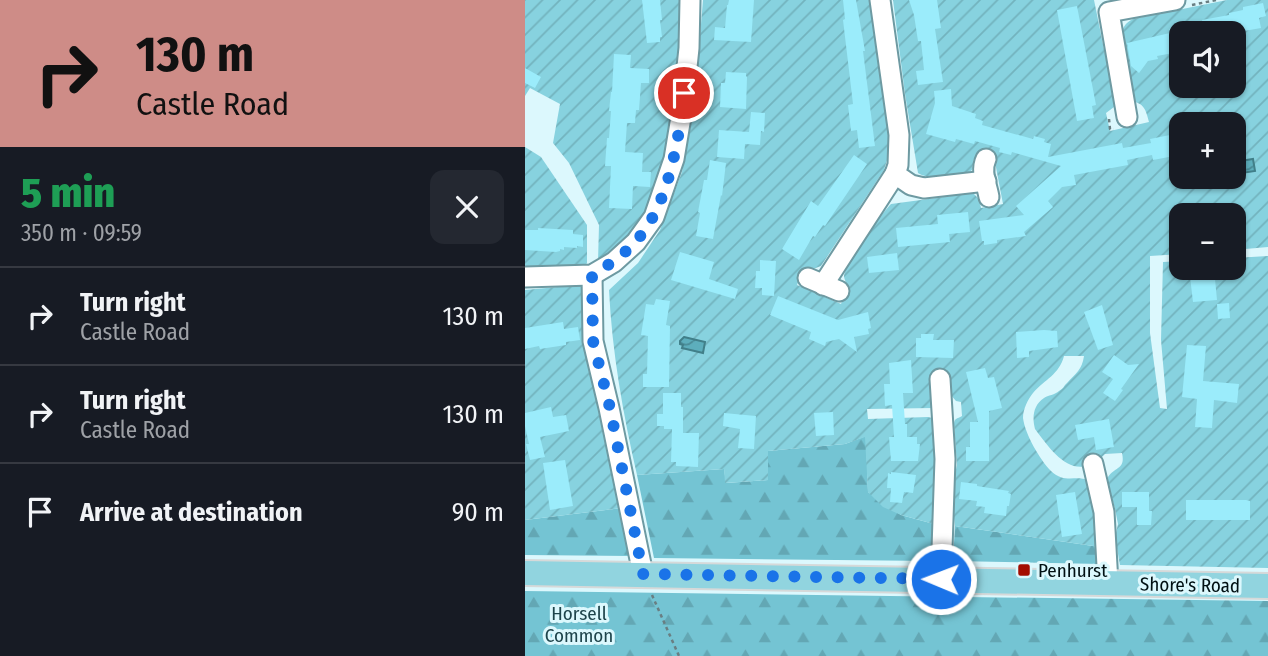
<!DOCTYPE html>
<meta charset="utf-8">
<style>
:root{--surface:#171b24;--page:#242831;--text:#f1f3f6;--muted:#9ea1a6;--line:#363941}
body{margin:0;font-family:"Fira Sans Condensed",sans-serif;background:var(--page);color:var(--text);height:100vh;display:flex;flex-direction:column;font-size:26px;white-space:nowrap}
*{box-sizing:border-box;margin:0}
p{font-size:23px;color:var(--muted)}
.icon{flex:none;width:38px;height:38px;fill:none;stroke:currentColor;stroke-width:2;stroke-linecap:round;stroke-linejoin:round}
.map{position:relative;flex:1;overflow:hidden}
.side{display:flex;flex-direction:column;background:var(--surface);width:525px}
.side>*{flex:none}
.top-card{background:#ce8c87;color:#111;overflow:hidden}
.fabs{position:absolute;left:644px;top:21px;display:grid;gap:14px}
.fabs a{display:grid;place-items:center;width:77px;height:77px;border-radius:14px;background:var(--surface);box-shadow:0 2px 5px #0004;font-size:35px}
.pin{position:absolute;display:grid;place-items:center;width:60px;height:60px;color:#fff;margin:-30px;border:4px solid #fff;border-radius:50%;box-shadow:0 2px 7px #0007}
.me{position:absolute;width:77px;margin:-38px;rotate:271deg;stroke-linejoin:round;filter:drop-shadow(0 0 5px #0008)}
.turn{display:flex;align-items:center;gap:24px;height:147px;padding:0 21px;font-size:32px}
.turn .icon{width:91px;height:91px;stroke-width:2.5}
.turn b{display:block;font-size:49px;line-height:60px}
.round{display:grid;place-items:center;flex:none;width:74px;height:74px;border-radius:14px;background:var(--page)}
.summary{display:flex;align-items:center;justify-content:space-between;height:119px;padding:0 21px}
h1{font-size:42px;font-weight:800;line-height:52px;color:#1e9e55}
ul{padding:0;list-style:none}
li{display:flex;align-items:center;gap:21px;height:98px;padding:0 21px;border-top:2px solid var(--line)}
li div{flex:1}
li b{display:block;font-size:26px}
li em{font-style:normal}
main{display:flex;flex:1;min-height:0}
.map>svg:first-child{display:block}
.forest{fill:url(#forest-firs)}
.garden{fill:url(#garden-furrows);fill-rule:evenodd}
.water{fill:url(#water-waves);stroke:#417f89;stroke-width:2}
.building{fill:#9becfb}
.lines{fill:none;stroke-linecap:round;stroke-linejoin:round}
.minor-casing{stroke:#6e9aa2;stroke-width:23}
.major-casing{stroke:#d6d9d9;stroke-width:28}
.path{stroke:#697e82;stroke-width:2.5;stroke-dasharray:3.5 3.5;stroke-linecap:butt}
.minor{stroke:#fff;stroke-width:19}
.major{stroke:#91d4df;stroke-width:24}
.route{stroke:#1a73e8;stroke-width:12;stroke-dasharray:0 21.6}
.poi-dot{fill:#a30d00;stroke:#dcf8fd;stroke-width:2.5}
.labels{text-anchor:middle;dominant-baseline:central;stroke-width:6;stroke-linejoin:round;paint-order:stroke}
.poi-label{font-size:19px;fill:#011013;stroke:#dcf8fd;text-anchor:start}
.street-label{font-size:19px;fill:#011013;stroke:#dcf8fd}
.park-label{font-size:19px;fill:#1e444b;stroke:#dcf8fd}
</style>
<main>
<section class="side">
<div class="top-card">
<div class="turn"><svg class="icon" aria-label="right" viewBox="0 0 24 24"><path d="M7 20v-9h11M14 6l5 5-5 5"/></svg><div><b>130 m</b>Castle Road</div></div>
</div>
<div class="summary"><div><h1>5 min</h1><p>350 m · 09:59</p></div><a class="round"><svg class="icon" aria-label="close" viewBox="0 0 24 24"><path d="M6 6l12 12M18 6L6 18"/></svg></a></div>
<ul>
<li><svg class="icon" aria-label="right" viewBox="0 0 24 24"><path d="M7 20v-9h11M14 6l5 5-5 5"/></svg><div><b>Turn right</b><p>Castle Road</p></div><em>130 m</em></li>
<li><svg class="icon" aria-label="right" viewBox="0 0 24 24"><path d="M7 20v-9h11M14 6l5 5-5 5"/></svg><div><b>Turn right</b><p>Castle Road</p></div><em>130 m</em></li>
<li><svg class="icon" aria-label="arrive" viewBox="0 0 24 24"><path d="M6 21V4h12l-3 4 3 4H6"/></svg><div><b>Arrive at destination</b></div><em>90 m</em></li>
</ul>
</section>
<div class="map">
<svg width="743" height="656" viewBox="0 0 743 656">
<defs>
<pattern id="forest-firs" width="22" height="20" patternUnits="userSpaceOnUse" patternTransform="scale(1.75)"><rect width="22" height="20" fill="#74c4d3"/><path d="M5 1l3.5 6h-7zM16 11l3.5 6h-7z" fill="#63a7b4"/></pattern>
<pattern id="garden-furrows" width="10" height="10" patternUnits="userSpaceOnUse" patternTransform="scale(1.75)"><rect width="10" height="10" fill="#87d2df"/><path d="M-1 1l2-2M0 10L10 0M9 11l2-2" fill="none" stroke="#73b3be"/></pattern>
<pattern id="water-waves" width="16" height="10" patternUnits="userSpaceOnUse" patternTransform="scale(1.75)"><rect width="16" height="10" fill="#5daebc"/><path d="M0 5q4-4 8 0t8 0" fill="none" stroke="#4a8c98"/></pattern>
</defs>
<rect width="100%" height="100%" fill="#dcf8fd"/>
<!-- forest -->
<g class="forest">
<polygon points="341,436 343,492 376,515 409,524 410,561 129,558 112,475 199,469 201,483 243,480 243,451 320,444"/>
<polygon points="97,508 106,556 0,555 0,520"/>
<polygon points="430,526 575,547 575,564 428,561"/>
<polygon points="0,591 743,601 743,656 0,656"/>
</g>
<!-- garden -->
<g class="garden">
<polygon points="0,0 158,0 154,89 140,173 108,239 73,262 74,225 44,163 28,143 35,104 5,88 0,96"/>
<path d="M 178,0 L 347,0 L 364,134 L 364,154 L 359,170 L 296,266 L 288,269 L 279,267 L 272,285 L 316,304 L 323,287 C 322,284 319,279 319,276 C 320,264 356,214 366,204 L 448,193 L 454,199 L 456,208 L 478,204 L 469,157 L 449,159 L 447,170 C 437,178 403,180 393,173 L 380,94 L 368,0 L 569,0 L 589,98 L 589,107 L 581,113 L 585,131 L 624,122 C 621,110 619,103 606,101 L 596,37 C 597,28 600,23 608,19 L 702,0 L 743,0 L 743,247 L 709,250 L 709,215 L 656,215 L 656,254 L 625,256 L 625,333 L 635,408 L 642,409 L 636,340 L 638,262 L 656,261 L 656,268 L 709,268 L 709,258 L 743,256 L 743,568 L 595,565 L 590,537 L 593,524 L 590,509 L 582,479 C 588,466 601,471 597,453 L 580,454 C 550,485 528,453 510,429 C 507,418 508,405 519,398 C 523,395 530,395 534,391 C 540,387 537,388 542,383 C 551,373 557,370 559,356 L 539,356 C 534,375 520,379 508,393 C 503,399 498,409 498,418 C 500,434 515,460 526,471 C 542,486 554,472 566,483 L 575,547 L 430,526 L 428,510 L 427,487 L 432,465 L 429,425 C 429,418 432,419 437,416 L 436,402 L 431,401 L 425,394 L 408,408 L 342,409 L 343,419 L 403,417 L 407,418 L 410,420 L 412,468 L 409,524 L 376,515 L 358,507 L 343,492 L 340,437 L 320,444 L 243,451 L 243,480 L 200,483 L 199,469 L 112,475 C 98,414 87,352 84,290 L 113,263 L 135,230 L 157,172 L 169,109 ZM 656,33 L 709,33 L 709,86 L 656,86 ZM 656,124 L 709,124 L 709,177 L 656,177 Z"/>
<polygon points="0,147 16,157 62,225 62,263 60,266 0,270"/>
<polygon points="54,285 59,288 60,290 57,326 67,384 85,446 97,508 0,520 0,290"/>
</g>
<!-- water -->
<g class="water">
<polygon points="728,159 730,171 709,174 709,162"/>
<polygon points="159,337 180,342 178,353 157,348 158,345 155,344 155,341"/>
</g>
<!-- building -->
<g class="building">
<polygon points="117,0 135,0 137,20 135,20 137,37 135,37 135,42 122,43"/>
<polygon points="204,0 229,0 226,42 189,40 190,27 200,28 202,5 203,5"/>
<polygon points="318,0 331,0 340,51 338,51 350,146 334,148 332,130 326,131 323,105 328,104 318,20 320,19"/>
<polygon points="384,0 412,0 416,28 410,29 418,82 393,85 391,71 399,70 396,41 393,41 389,15"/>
<polygon points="738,3 741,16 734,18 736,28 719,31 720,33 680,33 677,20 704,15 704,13 718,10 718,7"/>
<polygon points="552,6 571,105 567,106 569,118 552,121 532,10"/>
<polygon points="656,27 656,62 650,63 648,53 632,56 633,59 623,61 614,73 606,66 602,43 645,33 644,29"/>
<polygon points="89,54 106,55 105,68 124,69 124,83 116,83 114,110 111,110 110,123 102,123 100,152 118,153 117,172 126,172 125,187 108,186 107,209 84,208 86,166 80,166 82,138 84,138 86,111 84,111 86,92 87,92"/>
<polygon points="0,68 16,77 10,88 0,83"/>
<polygon points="201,72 221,73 221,76 222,77 221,109 195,107 196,83 200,83"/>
<polygon points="426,89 427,106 451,114 450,118 458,121 457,125 508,139 509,136 520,139 519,142 526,144 523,157 597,143 598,148 626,143 625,139 645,135 649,156 628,160 627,155 602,160 603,165 549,175 551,185 537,187 523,201 528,207 499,232 501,236 472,240 472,243 459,245 459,241 457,241 454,221 499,215 491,206 536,166 487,152 486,155 474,152 475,148 450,141 449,144 431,139 430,142 401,134 410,103 409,91"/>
<polygon points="226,112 240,113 239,132 236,131 235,145 220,144 219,159 192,157 194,130 224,132"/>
<polygon points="329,155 342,164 300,226 298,225 290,237 288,236 274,260 257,249 286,201 293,206"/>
<polygon points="185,160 201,163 197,196 196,195 188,239 171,236 175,213 173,212 179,180 182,180"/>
<polygon points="443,212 445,232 424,234 425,242 373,247 371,228 413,224 412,215"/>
<polygon points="13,228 48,230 48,234 58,235 58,247 52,246 52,248 39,247 39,250 35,249 35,251 31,252 0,250 0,230 13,230"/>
<polygon points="155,252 189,262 184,279 213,289 210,299 146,280"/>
<polygon points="372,253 374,270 344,273 342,257"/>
<polygon points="235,260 251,261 249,296 237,295 237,288 230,288 231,271 235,271"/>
<polygon points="664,268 681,268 683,280 690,279 692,300 668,302"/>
<polygon points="253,296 313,320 343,312 346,328 343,329 344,334 329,337 332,352 314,339 301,342 300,346 284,339 286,332 245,315"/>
<polygon points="131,299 145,301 141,325 145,326 144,387 118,387 118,374 122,374 123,336 116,335 121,304 129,305"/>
<polygon points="704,303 705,318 693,319 692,304"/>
<polygon points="577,305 588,345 573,350 559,312"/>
<polygon points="38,322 39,329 53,327 55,340 41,342 41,345 15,349 14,346 0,349 0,328"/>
<polygon points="519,330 532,331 533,347 504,351 504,357 492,358 491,332"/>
<polygon points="396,334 409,334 408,340 429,340 428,358 391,357 391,338 396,338"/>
<polygon points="662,345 681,346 678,381 714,384 712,403 689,400 687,428 670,427 672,399 657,397"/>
<polygon points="589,355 603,365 614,364 596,389 598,390 590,401 578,393 588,379 577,372"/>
<polygon points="386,360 388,393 378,393 380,424 382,424 382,437 392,437 392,444 395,444 393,461 366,461 364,437 369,437 367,405 360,406 359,384 365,384 364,363"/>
<polygon points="460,368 463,378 469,377 477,408 464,411 464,461 441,461 441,447 445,447 445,422 453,422 441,372"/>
<polygon points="138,393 156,393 156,407 158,407 158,433 174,433 173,467 151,466 151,462 146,462 147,429 139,429 139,426 132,426 132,414 138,414"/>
<polygon points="26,407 28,417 41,415 44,431 15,437 20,457 5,460 1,444 4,444 0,426 0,413"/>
<polygon points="308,412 309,435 291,436 289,413"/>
<polygon points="199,413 231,416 229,449 213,448 215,429 198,426"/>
<polygon points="584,419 589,447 571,450 569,437 553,440 550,425"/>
<polygon points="40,460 48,506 25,510 18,463"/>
<polygon points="366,472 391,475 388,493 379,492 377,503 365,502 366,488 362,488 363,473 366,474"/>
<polygon points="436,482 452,484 452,486 484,491 483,493 486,494 484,506 482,506 481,516 459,513 460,507 451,506 452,501 434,499"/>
<polygon points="550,492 557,534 537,537 531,495"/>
<polygon points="597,492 624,492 624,511 627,511 626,525 612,525 612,507 597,507"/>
<polygon points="661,500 721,500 725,501 725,520 661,520"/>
</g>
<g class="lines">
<!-- minor casing -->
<g class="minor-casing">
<g id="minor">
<polyline points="355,0 374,135 373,165 370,174 386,185 399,188 461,181"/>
<polyline points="602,117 584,12 650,0"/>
<path d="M 461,159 C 455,171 462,185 464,197"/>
<polyline points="67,275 68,341 84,408 118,574"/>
<polyline points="0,277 67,275 89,262 111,242 129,217 149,159 158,105 164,48 165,0"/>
<polyline points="283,278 314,291"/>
<polyline points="298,285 370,174"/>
<polyline points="415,379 420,459 416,579"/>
<polyline points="568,464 579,512 583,584"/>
</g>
</g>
<!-- major casing -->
<g class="major-casing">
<polyline id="major" points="0,573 743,586"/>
</g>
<!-- path -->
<g class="path">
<polyline points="667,5 691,0"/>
<polyline points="584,119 585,129 589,129"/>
<polyline points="127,595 154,656"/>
</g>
<!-- minor -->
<use href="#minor" class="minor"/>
<!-- major -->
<use href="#major" class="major"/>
</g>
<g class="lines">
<!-- route -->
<path class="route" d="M 159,93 C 154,140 143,208 110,242 C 98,256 82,266 67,275 L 68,341 L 85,408 L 118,574 L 416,579"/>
</g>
<!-- markers -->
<rect class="poi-dot" x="492" y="563" width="14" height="14" rx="3.5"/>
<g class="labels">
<!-- poi labels -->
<g class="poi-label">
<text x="513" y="570">Penhurst</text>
</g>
<!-- street labels -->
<g class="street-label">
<text transform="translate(665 585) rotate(1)">Shore's Road</text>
</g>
<!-- park labels -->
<g class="park-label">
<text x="54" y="613">Horsell<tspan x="54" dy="22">Common</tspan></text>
</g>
</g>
</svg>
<div class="fabs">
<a><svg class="icon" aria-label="sound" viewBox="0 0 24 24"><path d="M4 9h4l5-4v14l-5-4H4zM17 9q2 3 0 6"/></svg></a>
<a>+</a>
<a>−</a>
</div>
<div class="pin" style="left:159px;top:93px;background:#d93025"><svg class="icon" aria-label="arrive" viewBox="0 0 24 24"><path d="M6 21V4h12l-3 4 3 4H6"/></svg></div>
<svg class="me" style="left:416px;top:579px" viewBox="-20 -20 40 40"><circle r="17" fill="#1a73e8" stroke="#fff" stroke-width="3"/><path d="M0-11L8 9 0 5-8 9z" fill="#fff"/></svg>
</div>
</main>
